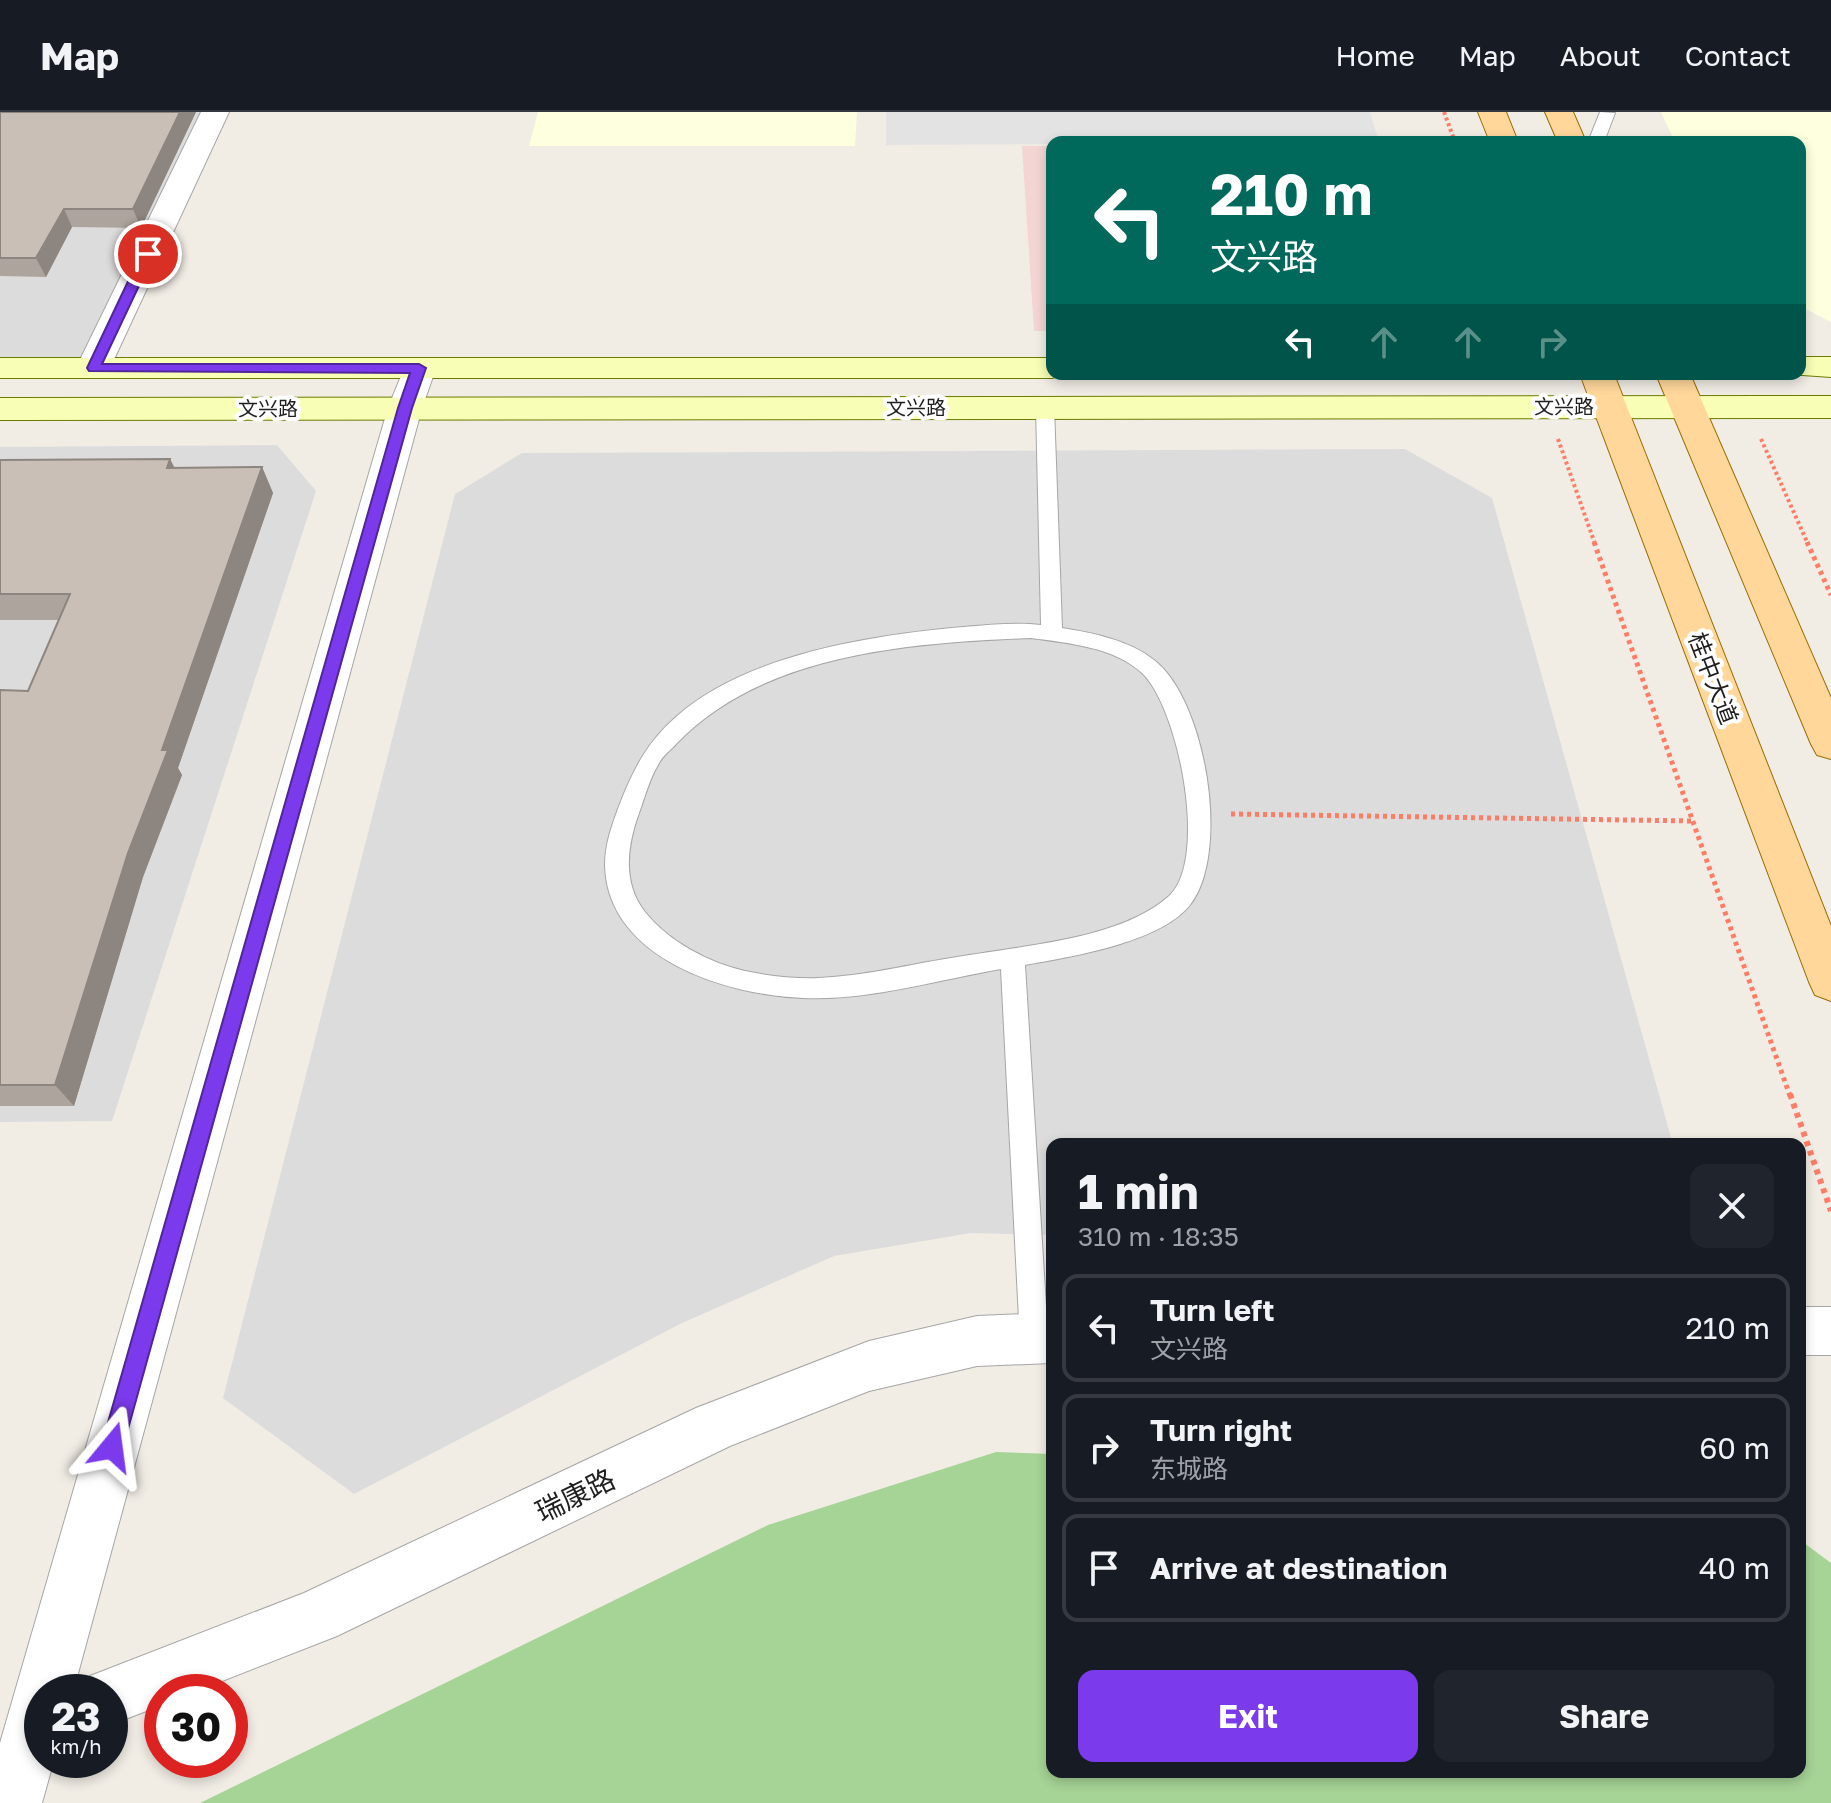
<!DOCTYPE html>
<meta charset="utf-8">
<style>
:root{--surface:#171b24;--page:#20242c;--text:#f1f3f6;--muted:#9ea1a6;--line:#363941;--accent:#7c3aed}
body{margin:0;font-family:"Golos Text","Noto Sans SC",sans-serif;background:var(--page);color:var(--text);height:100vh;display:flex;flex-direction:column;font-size:30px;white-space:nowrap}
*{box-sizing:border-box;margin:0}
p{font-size:26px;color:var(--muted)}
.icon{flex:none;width:44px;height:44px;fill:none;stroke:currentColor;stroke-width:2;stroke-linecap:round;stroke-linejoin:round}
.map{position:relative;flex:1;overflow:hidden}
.sheet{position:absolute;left:1046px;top:1026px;width:760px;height:640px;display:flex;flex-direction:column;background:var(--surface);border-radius:16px;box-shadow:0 4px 12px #0003}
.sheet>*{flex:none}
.banner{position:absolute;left:1046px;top:24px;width:760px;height:244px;border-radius:16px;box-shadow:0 4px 12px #0003;background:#00695c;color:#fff;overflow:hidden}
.speed{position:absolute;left:24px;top:1562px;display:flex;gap:16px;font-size:40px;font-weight:700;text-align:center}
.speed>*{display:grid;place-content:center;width:104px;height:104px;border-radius:50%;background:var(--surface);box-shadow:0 4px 12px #0003;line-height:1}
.speed small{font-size:20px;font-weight:400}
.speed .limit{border:12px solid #d22;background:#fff;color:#111}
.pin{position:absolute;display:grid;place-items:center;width:68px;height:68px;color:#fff;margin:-34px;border:4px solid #fff;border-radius:50%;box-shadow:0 2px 8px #0007}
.me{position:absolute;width:88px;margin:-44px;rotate:16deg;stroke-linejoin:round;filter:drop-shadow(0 0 6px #0008)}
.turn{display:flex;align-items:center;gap:28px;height:168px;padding:0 32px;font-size:36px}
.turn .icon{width:104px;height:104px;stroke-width:2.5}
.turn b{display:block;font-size:56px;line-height:68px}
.lanes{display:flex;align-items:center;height:76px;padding:0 32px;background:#0003;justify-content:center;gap:40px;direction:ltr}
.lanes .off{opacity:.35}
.round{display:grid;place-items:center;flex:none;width:84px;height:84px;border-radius:16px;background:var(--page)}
.head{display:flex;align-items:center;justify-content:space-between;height:136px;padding:0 32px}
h1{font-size:48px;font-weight:700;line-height:60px}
.cta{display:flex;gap:16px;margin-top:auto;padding:16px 32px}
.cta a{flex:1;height:92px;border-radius:16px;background:var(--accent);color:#fff;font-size:32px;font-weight:700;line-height:92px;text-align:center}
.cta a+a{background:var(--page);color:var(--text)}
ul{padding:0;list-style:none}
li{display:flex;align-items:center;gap:24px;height:108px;margin:0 16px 12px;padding:0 16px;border:4px solid var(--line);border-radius:16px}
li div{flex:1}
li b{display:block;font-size:30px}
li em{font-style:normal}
header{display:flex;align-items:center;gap:48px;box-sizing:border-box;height:112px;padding:0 40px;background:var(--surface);border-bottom:2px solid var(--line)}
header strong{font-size:38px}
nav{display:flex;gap:44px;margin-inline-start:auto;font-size:28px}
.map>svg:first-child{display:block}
.residential{fill:#dddcdc}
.commercial{fill:#f3d5d3}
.education{fill:#feffdf}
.forest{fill:#a6d396}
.parking{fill:#e3e3e3}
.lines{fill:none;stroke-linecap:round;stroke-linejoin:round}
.lane-casing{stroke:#a6a6a6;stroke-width:2}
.street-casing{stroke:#a6a6a6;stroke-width:2}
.secondary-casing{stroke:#6b7c00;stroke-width:2}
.primary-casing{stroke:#9a6c00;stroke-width:2}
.path-far2{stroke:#ff7c67;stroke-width:4;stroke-dasharray:3 3;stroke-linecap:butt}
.path-far1{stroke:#ff7c67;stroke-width:5;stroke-dasharray:4 4;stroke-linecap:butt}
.path{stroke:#ff7c67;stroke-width:6;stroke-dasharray:5 5;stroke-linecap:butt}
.lane{fill:#fff;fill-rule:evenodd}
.street{fill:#fff;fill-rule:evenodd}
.secondary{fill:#f8feb5;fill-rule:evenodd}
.primary{fill:#ffd79b;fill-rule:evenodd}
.wall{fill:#ada49d}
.shaded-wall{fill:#8d8680}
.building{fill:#c9bfb7;stroke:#8d8680;stroke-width:2}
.route{fill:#7c3aed;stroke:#51269a;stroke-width:2}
.labels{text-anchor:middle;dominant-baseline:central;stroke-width:8;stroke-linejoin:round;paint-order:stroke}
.far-street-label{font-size:20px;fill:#1f1f1f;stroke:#fff}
.street-label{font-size:24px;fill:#1f1f1f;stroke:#fff}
.near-street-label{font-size:28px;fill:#1f1f1f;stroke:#fff}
</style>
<header>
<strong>Map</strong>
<nav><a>Home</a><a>Map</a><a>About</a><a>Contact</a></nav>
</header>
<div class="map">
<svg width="1831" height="1691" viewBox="0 0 1831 1691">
<rect width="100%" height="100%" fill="#f1ede5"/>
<!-- residential -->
<g class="residential">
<polygon points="0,0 215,0 93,256 0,256"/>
<polygon points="277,333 316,379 112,1009 0,1010 0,335"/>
<polygon points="1405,337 1492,386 1672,1029 1670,1032 1052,1032 1052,1123 971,1121 834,1144 680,1212 354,1382 223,1286 455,382 522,341"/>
</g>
<!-- commercial -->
<polygon class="commercial" points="1022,34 1052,34 1052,219 1034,219"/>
<!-- education -->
<g class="education">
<polygon points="538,0 857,0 855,34 529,34"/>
<polygon points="1661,0 1831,0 1831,210 1800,194 1800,30 1675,30"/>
</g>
<!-- forest -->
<polygon class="forest" points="996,1340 1052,1342 1052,1660 1800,1660 1800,1428 1831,1451 1831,1691 200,1691 768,1413"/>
<!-- parking -->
<polygon class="parking" points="886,0 1370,0 1379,30 886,33"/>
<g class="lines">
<!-- lane casing -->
<g class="lane-casing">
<g id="lane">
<polygon points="1600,0 1615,1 1604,30 1588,30"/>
<path d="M 1045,289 L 1054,295 L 1062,516 C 1093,521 1129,528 1154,548 C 1206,588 1231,741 1190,793 C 1160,831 1069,845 1025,853 L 1048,1227 L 1044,1236 L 1034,1240 L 1024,1236 L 1020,1227 L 1001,857 C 937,868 868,889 803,886 C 727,883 607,847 605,753 C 605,732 612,713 619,694 C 633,658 647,630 677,604 C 748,542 872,523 963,515 C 988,513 1016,510 1041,513 L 1036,295 ZM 1031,526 C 1068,531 1114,535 1142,561 C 1179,596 1209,748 1169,784 C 1119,829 1015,834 951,846 C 907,853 863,864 819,866 C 795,867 769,864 745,859 C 709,851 668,829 645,800 C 622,771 627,734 639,701 C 645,685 649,668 658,653 C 662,644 671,638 677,631 C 765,540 913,531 1031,526 Z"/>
</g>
</g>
<!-- street casing -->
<g class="street-casing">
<g id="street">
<polygon points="201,0 229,0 110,256 105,263 93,266 81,263 76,256"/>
<polygon points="419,246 431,249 436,256 422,296 73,1580 42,1580 42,1648 54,1648 42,1691 0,1691 0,1631 388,296 407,249"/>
<rect x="1800" y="1195" width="31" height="48"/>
<polygon points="1052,1201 1052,1251 977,1254 869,1279 730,1334 337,1524 194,1580 162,1580 162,1593 110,1613 110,1580 83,1580 90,1564 304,1481 696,1296 869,1229 977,1204"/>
</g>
</g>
<!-- secondary casing -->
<g class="secondary-casing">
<g id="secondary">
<polygon points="1800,245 1831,245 1831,265 1788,262 1800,262"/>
<polygon points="0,246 1052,246 1052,262 1065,262 1052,266 0,266"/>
<polygon points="1831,284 1831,306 0,308 0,286"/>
</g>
</g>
<!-- primary casing -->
<g class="primary-casing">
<g id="primary">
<polygon points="1478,0 1506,0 1518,30 1490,30"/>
<polygon points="1545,0 1573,0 1586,30 1558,30"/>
<polygon points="1580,262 1614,262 1831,814 1831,889 1815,883 1809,870"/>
<polygon points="1656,262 1690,262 1831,586 1831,647 1817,643 1811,632"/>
</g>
</g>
<!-- path-far2 -->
<g class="path-far2">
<polyline points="1444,0 1455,30"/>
<polyline points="1558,327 1595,432"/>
<polyline points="1761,327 1808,432"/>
</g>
<!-- path-far1 -->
<g class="path-far1">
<polyline points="1594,430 1790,984"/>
<polyline points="1807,430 1831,483"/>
<polyline points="1231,702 1693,709"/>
</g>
<!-- path -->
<polyline class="path" points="1790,982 1831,1099"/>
<!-- lane -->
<use href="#lane" class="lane"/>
<!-- street -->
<use href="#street" class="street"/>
<!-- secondary -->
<use href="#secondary" class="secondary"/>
<!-- primary -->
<use href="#primary" class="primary"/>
</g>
<!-- wall -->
<g class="wall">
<polygon points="0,0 196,0 141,116 72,115 46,165 0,164"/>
<polygon points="170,347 175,356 262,355 273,381 178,656 182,663 143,765 74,994 0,994 0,578 28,579 59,508 0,508 0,348"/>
</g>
<!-- shaded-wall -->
<g class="shaded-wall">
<polygon points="180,0 196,0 141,116 133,97"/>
<polygon points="64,97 72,115 46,165 36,146"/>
<polygon points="170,347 182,373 167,356"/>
<polygon points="262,355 273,381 178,656 182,663 143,765 74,994 55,973 128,741 162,638"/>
</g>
<!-- building -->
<g class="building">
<polygon points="0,0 180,0 133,97 64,97 36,146 0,146"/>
<polygon points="170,347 167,356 262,355 162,638 168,638 128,741 55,973 0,973 0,578 28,579 70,482 0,482 0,348"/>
</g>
<!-- route -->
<polygon class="route" points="148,139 154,142 102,252 419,252 426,256 412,296 123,1335 120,1343 112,1346 105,1343 101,1335 398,296 410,261 89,259 87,256 141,142"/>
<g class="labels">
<!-- far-street labels -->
<g class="far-street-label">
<text x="1564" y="294">文兴路</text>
<text x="916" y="295">文兴路</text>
<text x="268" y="296">文兴路</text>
</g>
<!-- street labels -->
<g class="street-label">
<text transform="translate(1714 566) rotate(69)">桂中大道</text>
</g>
<!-- near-street labels -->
<g class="near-street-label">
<text transform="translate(575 1383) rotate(-26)">瑞康路</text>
</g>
</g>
</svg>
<div class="speed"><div>23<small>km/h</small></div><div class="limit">30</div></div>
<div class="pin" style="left:148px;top:142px;background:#d93025"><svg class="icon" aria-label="arrive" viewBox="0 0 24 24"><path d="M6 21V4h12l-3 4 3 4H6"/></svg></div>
<svg class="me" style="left:112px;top:1335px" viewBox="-20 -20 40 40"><path d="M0-17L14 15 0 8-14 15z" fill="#7c3aed" stroke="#fff" stroke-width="4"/></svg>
<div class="banner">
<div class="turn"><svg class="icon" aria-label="left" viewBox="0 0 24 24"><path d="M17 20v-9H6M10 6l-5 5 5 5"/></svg><div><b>210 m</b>文兴路</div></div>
<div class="lanes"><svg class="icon" aria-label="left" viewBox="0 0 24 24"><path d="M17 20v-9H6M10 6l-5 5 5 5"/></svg><svg class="icon off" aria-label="ahead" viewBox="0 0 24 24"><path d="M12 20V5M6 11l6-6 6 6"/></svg><svg class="icon off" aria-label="ahead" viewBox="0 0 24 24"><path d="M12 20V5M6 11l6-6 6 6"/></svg><svg class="icon off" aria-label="right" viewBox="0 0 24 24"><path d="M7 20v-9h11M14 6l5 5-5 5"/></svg></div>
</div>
<section class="sheet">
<div class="head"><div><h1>1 min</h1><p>310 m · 18:35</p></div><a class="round"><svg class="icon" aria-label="close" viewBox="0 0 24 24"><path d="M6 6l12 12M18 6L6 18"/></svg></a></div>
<ul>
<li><svg class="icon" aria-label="left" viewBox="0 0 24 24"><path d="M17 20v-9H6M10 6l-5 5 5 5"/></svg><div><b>Turn left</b><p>文兴路</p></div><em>210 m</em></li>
<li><svg class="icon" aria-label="right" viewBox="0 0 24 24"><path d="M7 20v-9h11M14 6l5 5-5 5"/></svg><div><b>Turn right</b><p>东城路</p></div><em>60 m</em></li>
<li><svg class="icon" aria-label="arrive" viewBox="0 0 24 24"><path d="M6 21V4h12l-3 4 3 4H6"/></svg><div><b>Arrive at destination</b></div><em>40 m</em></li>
</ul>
<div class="cta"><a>Exit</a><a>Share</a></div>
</section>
</div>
